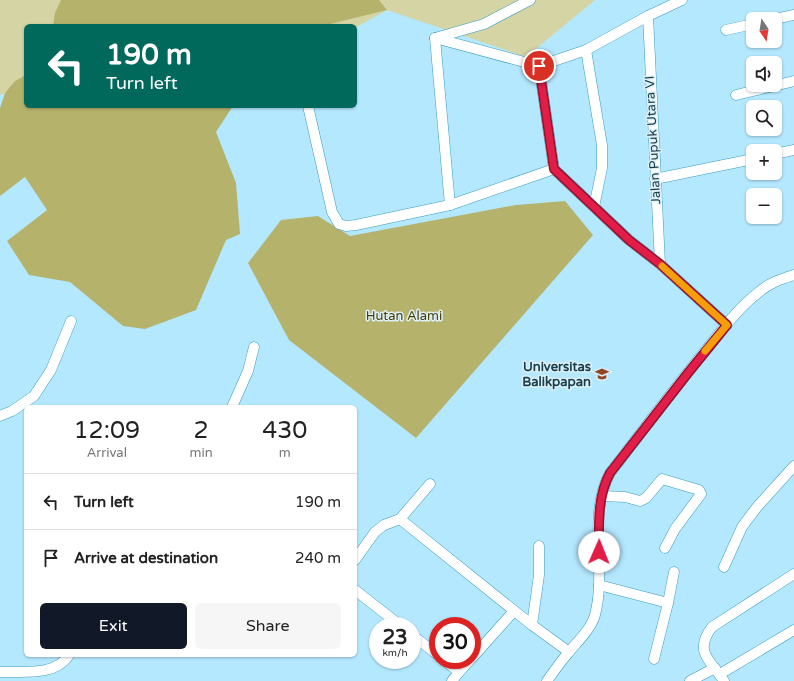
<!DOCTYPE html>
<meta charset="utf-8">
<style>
:root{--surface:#fff;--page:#f6f6f6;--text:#222;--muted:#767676;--line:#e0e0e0;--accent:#111827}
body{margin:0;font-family:"Varela Round",sans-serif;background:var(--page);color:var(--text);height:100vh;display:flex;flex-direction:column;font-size:15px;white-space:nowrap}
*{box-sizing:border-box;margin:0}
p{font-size:13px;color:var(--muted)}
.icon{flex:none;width:22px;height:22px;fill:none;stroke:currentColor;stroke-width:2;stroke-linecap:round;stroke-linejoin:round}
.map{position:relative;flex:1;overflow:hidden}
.drawer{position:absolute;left:24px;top:405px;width:333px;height:252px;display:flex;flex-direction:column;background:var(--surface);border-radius:6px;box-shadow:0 1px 3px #0004}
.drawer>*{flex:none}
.hud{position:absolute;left:24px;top:24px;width:333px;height:84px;border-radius:6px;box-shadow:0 1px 3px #0004;background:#00695c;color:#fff;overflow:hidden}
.needle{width:26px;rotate:168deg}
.buttons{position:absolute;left:746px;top:12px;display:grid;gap:8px}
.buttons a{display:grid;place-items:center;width:36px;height:36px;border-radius:6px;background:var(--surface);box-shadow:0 1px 3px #0004;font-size:20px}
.speed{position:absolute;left:369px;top:617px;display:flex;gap:8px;font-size:20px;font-weight:700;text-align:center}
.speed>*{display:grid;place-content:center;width:52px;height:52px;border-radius:50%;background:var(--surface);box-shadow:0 1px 3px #0004;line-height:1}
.speed small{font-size:10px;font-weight:400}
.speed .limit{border:6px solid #d22;background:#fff;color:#111}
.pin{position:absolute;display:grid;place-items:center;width:34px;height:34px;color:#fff;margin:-17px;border:2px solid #fff;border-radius:50%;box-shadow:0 1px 4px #0007}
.me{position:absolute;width:44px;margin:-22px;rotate:1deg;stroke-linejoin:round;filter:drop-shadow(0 0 3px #0008)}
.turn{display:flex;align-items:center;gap:14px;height:84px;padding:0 16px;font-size:18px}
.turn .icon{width:52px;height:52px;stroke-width:2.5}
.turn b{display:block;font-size:28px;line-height:34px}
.eta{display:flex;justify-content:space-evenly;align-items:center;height:68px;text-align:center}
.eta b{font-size:24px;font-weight:600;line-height:28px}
.button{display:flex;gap:8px;margin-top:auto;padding:8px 16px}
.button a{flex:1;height:46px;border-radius:6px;background:var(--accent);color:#fff;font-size:16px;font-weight:600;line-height:46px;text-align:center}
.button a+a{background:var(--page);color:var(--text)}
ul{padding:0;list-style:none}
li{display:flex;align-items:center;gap:12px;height:56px;padding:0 16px;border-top:1px solid var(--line)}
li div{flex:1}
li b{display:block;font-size:15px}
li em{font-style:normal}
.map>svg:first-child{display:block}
.green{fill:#d5d4a5}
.forest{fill:#b5b26c}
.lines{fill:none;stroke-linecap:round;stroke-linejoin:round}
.minor-casing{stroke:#3a9cbf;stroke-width:11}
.minor{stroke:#fff;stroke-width:10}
.route-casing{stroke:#92132f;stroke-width:10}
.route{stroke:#e11d48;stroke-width:7}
.slow{stroke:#f59e0b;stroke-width:7}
.labels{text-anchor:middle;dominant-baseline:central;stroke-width:3;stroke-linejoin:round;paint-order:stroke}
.street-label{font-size:13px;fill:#163e4d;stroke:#dff0f7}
.park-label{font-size:13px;fill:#444107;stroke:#dff0f7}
.poi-label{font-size:13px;font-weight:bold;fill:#163e4d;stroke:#dff0f7;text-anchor:end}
</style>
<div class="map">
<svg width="794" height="681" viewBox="0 0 794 681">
<rect width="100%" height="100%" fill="#b4e8ff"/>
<!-- green -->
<polygon class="green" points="0,0 595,0 526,57 387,10 355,28 355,26 26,26 26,86 0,95"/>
<!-- forest -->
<g class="forest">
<polygon points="61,0 379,0 387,10 322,26 53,26 55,13"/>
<polygon points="26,75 26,106 233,106 216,132 236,183 240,234 226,240 196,310 145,329 123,326 70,282 29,275 7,241 47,210 25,177 0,196 0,108 5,93 15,81"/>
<polygon points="565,201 593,235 416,438 289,340 248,263 281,220 318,216 350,236 516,205"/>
</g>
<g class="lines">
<!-- minor casing -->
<g class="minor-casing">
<g id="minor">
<polyline points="648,16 660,264"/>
<polyline points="775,19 794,15"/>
<polyline points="726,30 753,24"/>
<polyline points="435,38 539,66 586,50 648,16 682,0"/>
<polyline points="435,38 450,205"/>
<polyline points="435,38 484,24 530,0"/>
<polyline points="586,50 602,145 602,168 594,207"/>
<polyline points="539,66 554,169"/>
<polyline points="736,95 794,81"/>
<polyline points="308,106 332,212 339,224 346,226 356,225 450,205 554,169 629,240 660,264 727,325"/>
<polyline points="775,154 794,150"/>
<polyline points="655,179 753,159"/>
<polyline points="232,407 248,371 254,347"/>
<polyline points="0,416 12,411 34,396 51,370 71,321"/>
<polyline points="602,496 625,497 640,501 646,498 662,479 699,490 701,494 675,529 665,548"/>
<polyline points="400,519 532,625 569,652"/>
<polyline points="355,560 375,532 384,525 400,519 430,484"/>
<polyline points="724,567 742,527 757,507 794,466"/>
<polyline points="599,585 668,603 674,572"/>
<polyline points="355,590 401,626"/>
<polyline points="532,625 539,575 539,546"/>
<polyline points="412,635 438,655"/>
<polyline points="472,658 514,611"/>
<polyline points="654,659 668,603"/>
<polyline points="444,660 459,672 470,660"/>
<path d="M 0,672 C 22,671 55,677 69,655"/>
<polyline points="720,674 794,630"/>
<polyline points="452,681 459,672"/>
<path d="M 547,681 C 554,671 561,661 569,652 C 578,641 591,629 595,615 C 607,570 587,515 610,473 C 642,432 673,390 706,350 C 722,330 738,308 759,292 C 769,283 781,279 794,275"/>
<polyline points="690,681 715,668"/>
<path d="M 724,681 C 711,661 693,652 712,627 L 794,574"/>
</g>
</g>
<!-- minor -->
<use href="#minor" class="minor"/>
</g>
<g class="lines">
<!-- route casing -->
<g class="route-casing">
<path id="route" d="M 539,66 L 554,169 L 629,240 L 660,264 L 727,325 L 688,373 L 610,473 C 597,497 599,525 599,552"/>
</g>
<!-- route -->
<use href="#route" class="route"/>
<!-- slow -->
<polyline class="slow" points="662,266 727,325 705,351"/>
</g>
<!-- icons -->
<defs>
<g id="university-bare" transform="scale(1.08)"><path d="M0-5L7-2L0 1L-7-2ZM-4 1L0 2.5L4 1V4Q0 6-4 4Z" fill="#8f4823" stroke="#dff0f7" stroke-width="2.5" paint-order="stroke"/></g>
</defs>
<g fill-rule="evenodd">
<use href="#university-bare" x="602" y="374"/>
</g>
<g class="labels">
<!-- street labels -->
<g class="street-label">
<text transform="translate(653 140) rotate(-93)">Jalan Pupuk Utara VI</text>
</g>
<!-- park labels -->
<g class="park-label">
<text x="404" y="316">Hutan Alami</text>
</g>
<!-- poi labels -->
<g class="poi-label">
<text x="591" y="367">Universitas<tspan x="591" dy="15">Balikpapan</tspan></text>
</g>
</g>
</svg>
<div class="buttons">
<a><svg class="needle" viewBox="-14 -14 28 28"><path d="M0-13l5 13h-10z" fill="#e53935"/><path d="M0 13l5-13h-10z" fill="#767676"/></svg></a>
<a><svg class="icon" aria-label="sound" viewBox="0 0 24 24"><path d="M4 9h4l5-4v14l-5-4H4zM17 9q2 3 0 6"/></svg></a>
<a><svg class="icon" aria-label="search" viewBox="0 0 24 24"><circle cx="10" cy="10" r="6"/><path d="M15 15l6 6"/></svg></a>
<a>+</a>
<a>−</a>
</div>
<div class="speed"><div>23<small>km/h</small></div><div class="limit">30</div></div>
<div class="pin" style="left:539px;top:66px;background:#d93025"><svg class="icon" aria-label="arrive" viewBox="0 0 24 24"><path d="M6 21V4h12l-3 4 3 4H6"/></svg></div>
<svg class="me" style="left:599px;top:552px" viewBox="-20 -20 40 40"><circle r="19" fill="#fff"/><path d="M0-13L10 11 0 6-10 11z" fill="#e11d48"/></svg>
<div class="hud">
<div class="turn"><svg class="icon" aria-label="left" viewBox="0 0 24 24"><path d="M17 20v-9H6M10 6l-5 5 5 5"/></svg><div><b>190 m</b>Turn left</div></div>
</div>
<section class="drawer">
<div class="eta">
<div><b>12:09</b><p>Arrival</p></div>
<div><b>2</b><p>min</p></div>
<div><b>430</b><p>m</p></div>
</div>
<ul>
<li><svg class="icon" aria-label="left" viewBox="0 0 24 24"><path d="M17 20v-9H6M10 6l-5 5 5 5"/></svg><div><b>Turn left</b></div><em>190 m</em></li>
<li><svg class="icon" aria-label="arrive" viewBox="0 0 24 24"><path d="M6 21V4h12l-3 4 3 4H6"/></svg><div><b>Arrive at destination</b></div><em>240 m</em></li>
</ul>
<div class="button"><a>Exit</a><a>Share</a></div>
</section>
</div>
